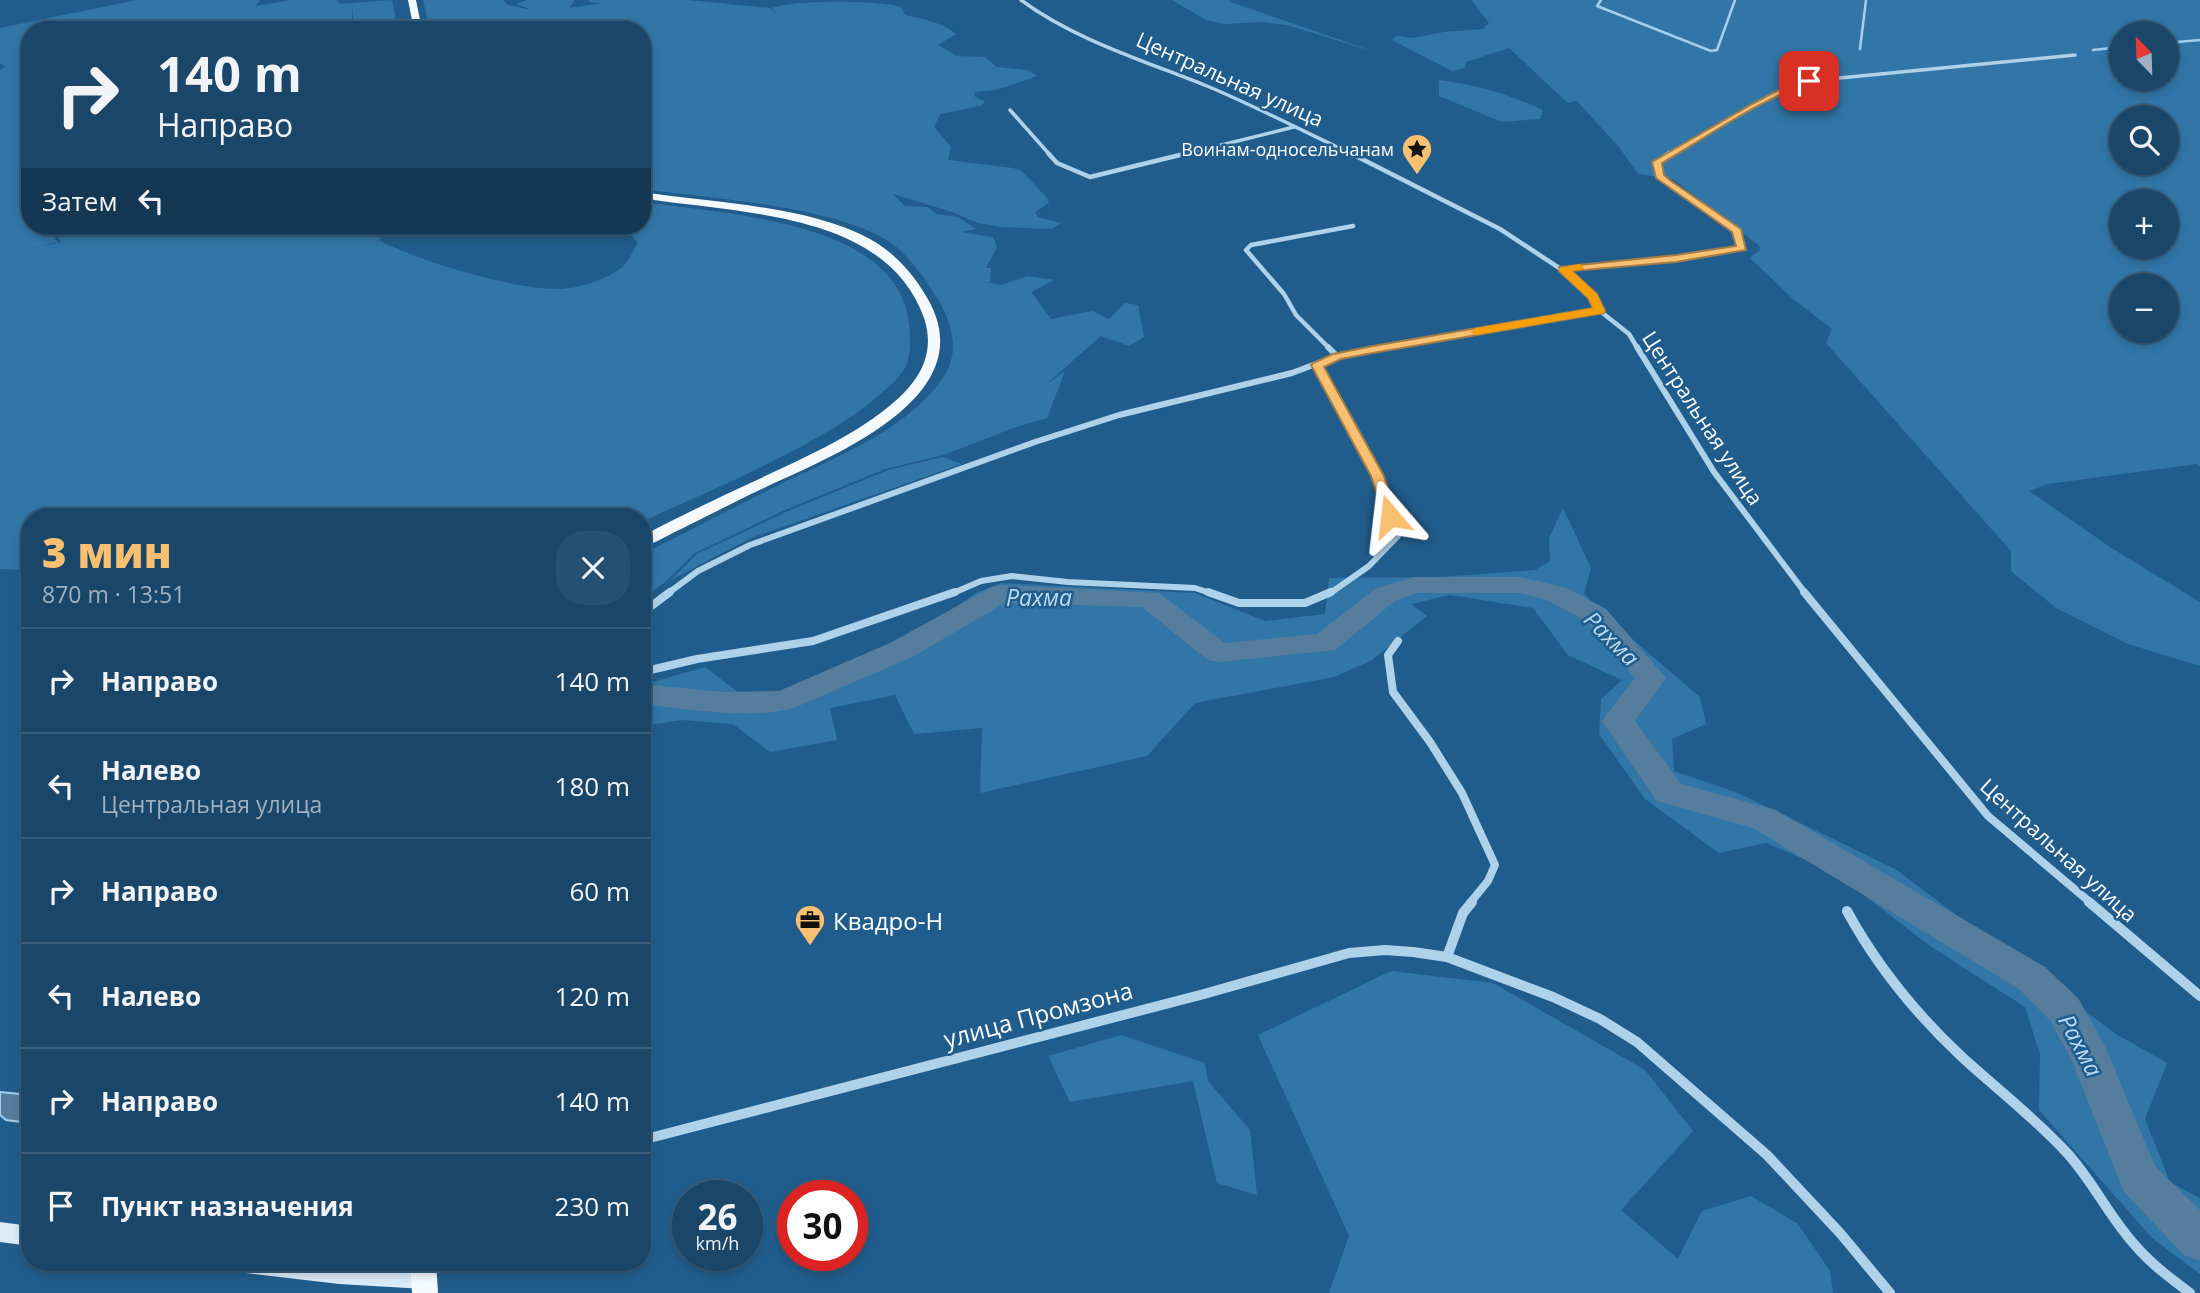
<!DOCTYPE html>
<html lang="ru">
<meta charset="utf-8">
<style>
:root{--surface:#194669;--page:#265071;--text:#f1f3f6;--muted:#9fb1c0;--line:#375e7d;--accent:#f8c070}
body{margin:0;font-family:"Open Sans",sans-serif;background:var(--page);color:var(--text);height:100vh;display:flex;flex-direction:column;font-size:26px;white-space:nowrap}
*{box-sizing:border-box;margin:0}
p{font-size:23px;color:var(--muted)}
.icon{flex:none;width:38px;height:38px;fill:none;stroke:currentColor;stroke-width:2;stroke-linecap:round;stroke-linejoin:round}
.map{position:relative;flex:1;overflow:hidden}
.drawer{position:absolute;left:21px;top:508px;width:630px;height:763px;display:flex;flex-direction:column;background:var(--surface);border-radius:28px;box-shadow:0 4px 10px #0003,0 0 0 2px var(--line)}
.drawer>*{flex:none}
.banner{position:absolute;left:21px;top:21px;width:630px;height:214px;border-radius:28px;box-shadow:0 4px 10px #0003,0 0 0 2px var(--line);background:#194669;color:var(--text);overflow:hidden}
.needle{width:46px;rotate:337deg}
.tools{position:absolute;left:2109px;top:21px;display:grid;gap:14px}
.tools a{display:grid;place-items:center;width:70px;height:70px;border-radius:50%;background:var(--surface);box-shadow:0 4px 10px #0003,0 0 0 2px var(--line);font-size:35px}
.speed{position:absolute;left:672px;top:1180px;display:flex;gap:14px;font-size:35px;font-weight:700;text-align:center}
.speed>*{display:grid;place-content:center;width:91px;height:91px;border-radius:50%;background:var(--surface);box-shadow:0 4px 10px #0003,0 0 0 2px var(--line);line-height:1}
.speed small{font-size:18px;font-weight:400}
.speed .limit{border:10px solid #d22;background:#fff;color:#111}
.pin{position:absolute;display:grid;place-items:center;width:60px;height:60px;color:#fff;margin:-30px;border-radius:14px;box-shadow:0 4px 10px #0006}
.me{position:absolute;width:77px;margin:-38px;rotate:343deg;stroke-linejoin:round;filter:drop-shadow(0 0 5px #0008)}
.turn{display:flex;align-items:center;gap:24px;height:147px;padding:0 21px;font-size:32px}
.turn .icon{width:91px;height:91px;stroke-width:2.5}
.turn b{display:block;font-size:49px;line-height:60px}
.then{display:flex;align-items:center;height:66px;padding:0 21px;background:#0003;gap:14px;font-size:26px}
.round{display:grid;place-items:center;flex:none;width:74px;height:74px;border-radius:28px;background:var(--page)}
.overview{display:flex;align-items:center;justify-content:space-between;height:119px;padding:0 21px}
h1{font-size:42px;font-weight:800;line-height:52px;color:var(--accent)}
ul{padding:0;list-style:none}
li{display:flex;align-items:center;gap:21px;height:105px;padding:0 21px;border-top:2px solid var(--line)}
li div{flex:1}
li b{display:block;font-size:26px}
li em{font-style:normal}
.map>svg:first-child{display:block}
.green{fill:#3276a7;fill-rule:evenodd}
.water{fill:#557e9e;stroke:#a3ceed;stroke-width:2}
.lines{fill:none;stroke-linecap:round;stroke-linejoin:round}
.stream{stroke:#a3ceed;stroke-width:2.5}
.river{fill:#557e9e;fill-rule:evenodd}
.street-far4{stroke:#afd2eb;stroke-width:3.5}
.street-far3{stroke:#afd2eb;stroke-width:4.5}
.street-far2{stroke:#afd2eb;stroke-width:6}
.street-far1{stroke:#afd2eb;stroke-width:8}
.street{stroke:#afd2eb;stroke-width:10}
.secondary{fill:#daebf9;fill-rule:evenodd}
.primary{fill:#f4f9fe;fill-rule:evenodd}
.route{fill:#f8c070;stroke:#a17d49;stroke-width:2}
.slow{fill:#f59e0b}
.labels{text-anchor:middle;dominant-baseline:central;stroke-width:5;stroke-linejoin:round;paint-order:stroke}
.far-poi-label{font-size:18px;fill:#fff;stroke:#215d8c;text-anchor:end}
.street-label{font-size:21px;fill:#fff;stroke:#215d8c}
.water-label{font-size:23px;font-style:italic;fill:#bbdbf2;stroke:#215d8c}
.near-poi-label{font-size:24px;fill:#fff;stroke:#215d8c;text-anchor:start}
.near-street-label{font-size:24px;fill:#fff;stroke:#215d8c}
</style>
<div class="map">
<svg width="2200" height="1293" viewBox="0 0 2200 1293">
<rect width="100%" height="100%" fill="#215d8c"/>
<!-- green -->
<g class="green">
<path d="M 137,0 L 260,0 L 256,6 L 291,0 L 337,0 L 340,4 L 392,0 L 398,30 L 354,30 L 352,6 L 352,30 L 284,30 L 270,21 L 281,30 L 30,30 L 30,197 L 22,186 L 19,186 L 25,197 L 30,198 L 30,226 L 48,226 L 57,242 L 31,248 L 61,242 L 53,226 L 331,226 L 331,234 L 355,226 L 401,226 L 386,231 L 379,240 C 420,262 513,289 559,289 C 578,289 604,280 620,269 C 627,264 633,251 638,243 L 623,226 L 642,226 L 642,203 L 659,204 C 734,215 899,223 909,324 C 911,341 912,361 900,375 C 846,437 717,486 642,522 L 642,516 L 30,516 L 30,570 L 0,569 L 0,70 L 5,66 L 0,63 L 0,28 Z"/>
<path d="M 423,0 L 503,0 L 508,5 L 532,10 L 516,4 L 527,0 L 575,0 L 569,8 L 603,3 L 589,2 L 588,0 L 688,0 L 770,8 L 779,16 L 772,8 C 796,0 876,0 901,7 L 905,15 C 922,19 942,22 956,34 L 938,45 L 957,56 L 985,57 L 997,67 L 1027,70 L 1037,76 L 996,90 L 975,92 L 974,96 L 985,102 L 981,106 L 940,114 L 934,127 L 951,147 L 948,160 L 1013,168 L 1022,171 L 1047,198 L 1049,203 L 1035,212 L 1038,217 L 1061,223 L 1051,229 L 1001,227 L 978,223 L 952,212 L 893,194 L 905,206 L 928,207 L 936,214 L 958,217 L 976,229 L 960,232 L 993,237 L 997,247 L 986,268 L 991,268 L 990,282 L 986,282 L 1002,285 L 1027,276 L 1054,280 L 1031,292 L 1051,319 L 1092,311 L 1109,319 L 1125,303 L 1138,305 L 1144,337 L 1129,346 L 1101,336 L 1043,387 L 1065,371 L 1047,418 L 1013,428 L 944,455 L 885,469 L 785,510 L 695,553 L 664,583 L 642,598 L 642,554 C 692,530 740,504 789,480 C 833,459 881,439 918,406 C 949,377 963,354 945,313 C 936,293 918,268 902,252 C 858,207 706,198 642,189 L 642,30 L 430,30 Z"/>
<polygon points="1172,0 1231,0 1228,1 1378,53 1287,25 1260,22 1225,24 1206,20"/>
<path d="M 1471,0 L 2200,0 L 2200,467 L 2197,464 L 2048,484 L 2029,491 L 2113,549 L 2200,602 L 2200,666 L 2128,644 L 2056,608 L 2011,571 L 2011,551 L 1826,343 L 1832,329 L 1792,298 L 1750,258 L 1761,249 L 1757,244 L 1673,179 L 1638,174 L 1619,147 L 1577,101 L 1568,103 L 1509,48 L 1466,62 L 1465,68 L 1452,71 L 1392,40 L 1397,36 L 1411,38 L 1444,32 L 1483,29 L 1489,23 ZM 2121,33 L 2166,33 L 2166,79 L 2121,79 ZM 2121,117 L 2166,117 L 2166,163 L 2121,163 ZM 2121,201 L 2166,201 L 2166,247 L 2121,247 ZM 2121,285 L 2166,285 L 2166,331 L 2121,331 Z"/>
<path d="M 1439,80 C 1476,85 1509,94 1543,110 L 1540,119 L 1502,122 L 1439,96 Z"/>
<polygon points="943,457 962,464 751,538 671,580 697,554 786,512 888,470"/>
<polygon points="1563,508 1591,568 1584,594 1618,627 1700,697 1706,724 1672,739 1674,771 1738,793 1895,869 2116,1034 2167,1063 2145,1119 2170,1182 2200,1198 2200,1274 2152,1238 2039,1110 2040,1054 2025,1007 1930,946 1834,872 1766,843 1719,853 1645,799 1599,734 1601,699 1622,680 1568,655 1533,608 1450,595 1411,604 1427,616 1372,660 1334,677 1195,703 1147,756 980,793 982,728 914,734 895,695 830,708 837,740 770,752 733,724 683,720 642,726 642,685 705,667 759,708 852,661 898,647 976,593 1001,583 1195,593 1265,621 1325,614 1329,578 1440,577 1535,570 1550,561 1549,538"/>
<polygon points="1391,971 1493,983 1645,1070 1693,1131 1621,1210 1678,1259 1702,1211 1751,1196 1798,1224 1830,1271 1833,1293 1329,1293 1349,1236 1258,1035"/>
<polygon points="1121,1035 1205,1063 1208,1081 1250,1130 1257,1195 1217,1183 1193,1081 1070,1102 1048,1056"/>
</g>
<!-- water -->
<polygon class="water" points="0,1092 30,1095 30,1123 6,1120 0,1115"/>
<g class="lines">
<!-- stream -->
<g class="stream">
<polyline points="1601,0 1597,6 1711,51 1717,50 1735,0"/>
<polyline points="2166,43 2200,40"/>
<polyline points="1860,49 1866,0"/>
<polyline points="2093,50 2121,47"/>
</g>
<!-- river -->
<path class="river" d="M 1414,577 L 1520,577 L 1567,588 L 1606,609 L 1666,678 L 1635,721 L 1681,784 L 1776,810 L 2045,967 L 2078,998 L 2105,1046 L 2155,1166 L 2200,1210 L 2200,1261 L 2184,1255 L 2124,1192 L 2072,1061 L 2050,1020 L 2019,989 L 1753,828 L 1657,801 L 1602,721 L 1635,678 L 1586,621 L 1547,600 L 1520,593 L 1417,593 L 1395,601 L 1335,650 L 1219,662 L 1208,660 L 1142,607 L 1005,603 L 912,657 L 794,708 C 749,720 688,709 642,704 L 642,684 L 722,692 L 779,691 L 890,643 L 990,588 L 1000,585 L 1159,593 L 1225,643 L 1317,634 L 1375,589 Z"/>
<!-- street-far4 -->
<g class="street-far4">
<path d="M 1021,0 C 1075,40 1145,61 1207,86 C 1257,107 1305,132 1354,155"/>
<polyline points="1010,110 1050,155"/>
<polyline points="1181,155 1294,127"/>
<polyline points="1666,155 1786,89 1809,81 2075,55"/>
</g>
<!-- street-far3 -->
<g class="street-far3">
<polyline points="1048,153 1057,163 1090,177 1188,153"/>
<polyline points="1350,153 1500,229 1579,281 1593,297 1600,311 1629,334 1638,349"/>
<polyline points="1563,269 1676,258 1742,248 1737,231 1660,176 1657,162 1669,153"/>
<polyline points="1330,349 1296,315 1284,294 1246,250 1251,245 1353,226"/>
<polyline points="1378,349 1600,311"/>
</g>
<!-- street-far2 -->
<g class="street-far2">
<polyline points="1328,347 1337,356"/>
<polyline points="1637,347 1714,472 1806,594"/>
<polyline points="1317,365 1378,476 1398,536 1369,566 1329,594"/>
<polyline points="667,594 698,571 750,545 1035,442 1119,415 1292,373 1337,356 1388,347"/>
<polyline points="951,594 981,581 1012,576 1068,582 1195,588 1213,594"/>
</g>
<!-- street-far1 -->
<g class="street-far1">
<polyline points="1208,592 1239,603 1305,603 1331,592"/>
<polyline points="1804,592 1988,816 2091,903"/>
<polyline points="642,613 670,592"/>
<polyline points="1398,641 1388,655 1393,692 1430,742 1462,793 1495,865 1488,881 1470,903"/>
<polyline points="642,672 697,659 813,641 955,592"/>
</g>
<!-- street -->
<g class="street">
<polyline points="2089,902 2200,996"/>
<path d="M 1847,911 C 1877,966 1916,1014 1962,1057 C 1997,1089 2035,1118 2068,1154 C 2093,1182 2109,1216 2134,1244 C 2150,1263 2170,1278 2190,1293"/>
<polyline points="1447,957 1463,913 1472,902"/>
<polyline points="642,1140 1204,994 1349,953 1385,950 1413,952 1447,957 1553,997 1600,1019 1637,1042 1767,1155 1840,1233 1890,1293"/>
</g>
<!-- secondary -->
<g class="secondary">
<polygon points="0,1222 30,1226 30,1246 0,1242"/>
<polygon points="227,1262 320,1262 424,1269 431,1272 435,1279 431,1286 424,1289 339,1284 237,1272 230,1269"/>
</g>
<!-- primary -->
<g class="primary">
<polygon points="408,0 416,0 422,30 414,30"/>
<path d="M 642,192 C 714,203 806,205 870,239 C 897,254 917,278 931,305 C 981,405 814,463 747,496 C 725,507 703,518 681,529 C 668,535 656,543 642,547 L 642,536 C 680,516 718,498 757,480 C 801,459 848,439 887,408 C 916,385 937,357 924,318 C 886,210 736,214 642,198 Z"/>
<polygon points="410,1262 436,1262 438,1293 412,1293"/>
</g>
</g>
<!-- route -->
<path class="route" d="M 1809,78 L 1812,83 C 1764,96 1706,138 1662,163 L 1664,175 L 1671,181 L 1741,229 L 1746,250 L 1676,262 L 1572,271 L 1597,294 L 1605,311 L 1604,313 L 1373,353 L 1341,359 L 1324,367 L 1384,476 L 1397,516 L 1395,519 L 1385,519 L 1371,476 L 1311,365 L 1313,363 L 1333,354 L 1373,346 L 1593,308 L 1588,298 L 1559,271 L 1559,267 L 1676,255 L 1736,246 L 1732,232 L 1656,178 L 1652,162 L 1754,103 L 1792,83 Z"/>
<!-- slow -->
<polygon class="slow" points="1579,264 1584,267 1583,269 1572,271 1597,294 1605,311 1604,313 1476,335 1470,332 1476,328 1593,308 1588,298 1557,269"/>
<!-- icons -->
<defs>
<g id="sight-pin" transform="scale(1.575)"><path d="M0 17L-7.5 6A9.5 9.5 0 1 1 7.5 6Z" fill="#f8c070" stroke="#215d8c"/><path d="M0-6L1.8-2.2L6-1.7L2.9 1.2L3.7 5.4L0 3.3L-3.7 5.4L-2.9 1.2L-6-1.7L-1.8-2.2Z" fill="#111"/></g>
<g id="office-pin" transform="scale(1.575)"><path d="M0 17L-7.5 6A9.5 9.5 0 1 1 7.5 6Z" fill="#f8c070" stroke="#215d8c"/><path d="M-6-3h4V-5.5h4V-3h4V5H-6ZM-1-4.5V-3h2v-1.5ZM-6 0V1H6V0Z" fill="#111"/></g>
</defs>
<g fill-rule="evenodd">
<use href="#sight-pin" x="1417" y="149"/>
<use href="#office-pin" x="810" y="920"/>
</g>
<g class="labels">
<!-- far-poi labels -->
<g class="far-poi-label">
<text x="1394" y="149">Воинам-односельчанам</text>
</g>
<!-- street labels -->
<g class="street-label">
<text transform="translate(1230 79) rotate(24)">Центральная улица</text>
<text transform="translate(1703 418) rotate(57)">Центральная улица</text>
<text transform="translate(2059 850) rotate(42)">Центральная улица</text>
</g>
<!-- water labels -->
<g class="water-label">
<text x="1039" y="597">Рахма</text>
<text transform="translate(1612 638) rotate(45)">Рахма</text>
<text transform="translate(2081 1045) rotate(62)">Рахма</text>
</g>
<!-- near-poi labels -->
<g class="near-poi-label">
<text x="833" y="920">Квадро-Н</text>
</g>
<!-- near-street labels -->
<g class="near-street-label">
<text transform="translate(1038 1014) rotate(-15)">улица Промзона</text>
</g>
</g>
</svg>
<div class="tools">
<a><svg class="needle" viewBox="-14 -14 28 28"><path d="M0-13l5 13h-10z" fill="#e53935"/><path d="M0 13l5-13h-10z" fill="#9fb1c0"/></svg></a>
<a><svg class="icon" aria-label="search" viewBox="0 0 24 24"><circle cx="10" cy="10" r="6"/><path d="M15 15l6 6"/></svg></a>
<a>+</a>
<a>−</a>
</div>
<div class="speed"><div>26<small>km/h</small></div><div class="limit">30</div></div>
<div class="pin" style="left:1809px;top:81px;background:#d93025"><svg class="icon" aria-label="arrive" viewBox="0 0 24 24"><path d="M6 21V4h12l-3 4 3 4H6"/></svg></div>
<svg class="me" style="left:1390px;top:516px" viewBox="-20 -20 40 40"><path d="M0-17L14 15 0 8-14 15z" fill="#f8c070" stroke="#fff" stroke-width="4"/></svg>
<div class="banner">
<div class="turn"><svg class="icon" aria-label="right" viewBox="0 0 24 24"><path d="M7 20v-9h11M14 6l5 5-5 5"/></svg><div><b>140 m</b>Направо</div></div>
<div class="then">Затем<svg class="icon" aria-label="left" viewBox="0 0 24 24"><path d="M17 20v-9H6M10 6l-5 5 5 5"/></svg></div>
</div>
<section class="drawer">
<div class="overview"><div><h1>3 мин</h1><p>870 m · 13:51</p></div><a class="round"><svg class="icon" aria-label="close" viewBox="0 0 24 24"><path d="M6 6l12 12M18 6L6 18"/></svg></a></div>
<ul>
<li><svg class="icon" aria-label="right" viewBox="0 0 24 24"><path d="M7 20v-9h11M14 6l5 5-5 5"/></svg><div><b>Направо</b></div><em>140 m</em></li>
<li><svg class="icon" aria-label="left" viewBox="0 0 24 24"><path d="M17 20v-9H6M10 6l-5 5 5 5"/></svg><div><b>Налево</b><p>Центральная улица</p></div><em>180 m</em></li>
<li><svg class="icon" aria-label="right" viewBox="0 0 24 24"><path d="M7 20v-9h11M14 6l5 5-5 5"/></svg><div><b>Направо</b></div><em>60 m</em></li>
<li><svg class="icon" aria-label="left" viewBox="0 0 24 24"><path d="M17 20v-9H6M10 6l-5 5 5 5"/></svg><div><b>Налево</b></div><em>120 m</em></li>
<li><svg class="icon" aria-label="right" viewBox="0 0 24 24"><path d="M7 20v-9h11M14 6l5 5-5 5"/></svg><div><b>Направо</b></div><em>140 m</em></li>
<li><svg class="icon" aria-label="arrive" viewBox="0 0 24 24"><path d="M6 21V4h12l-3 4 3 4H6"/></svg><div><b>Пункт назначения</b></div><em>230 m</em></li>
</ul>
</section>
</div>
